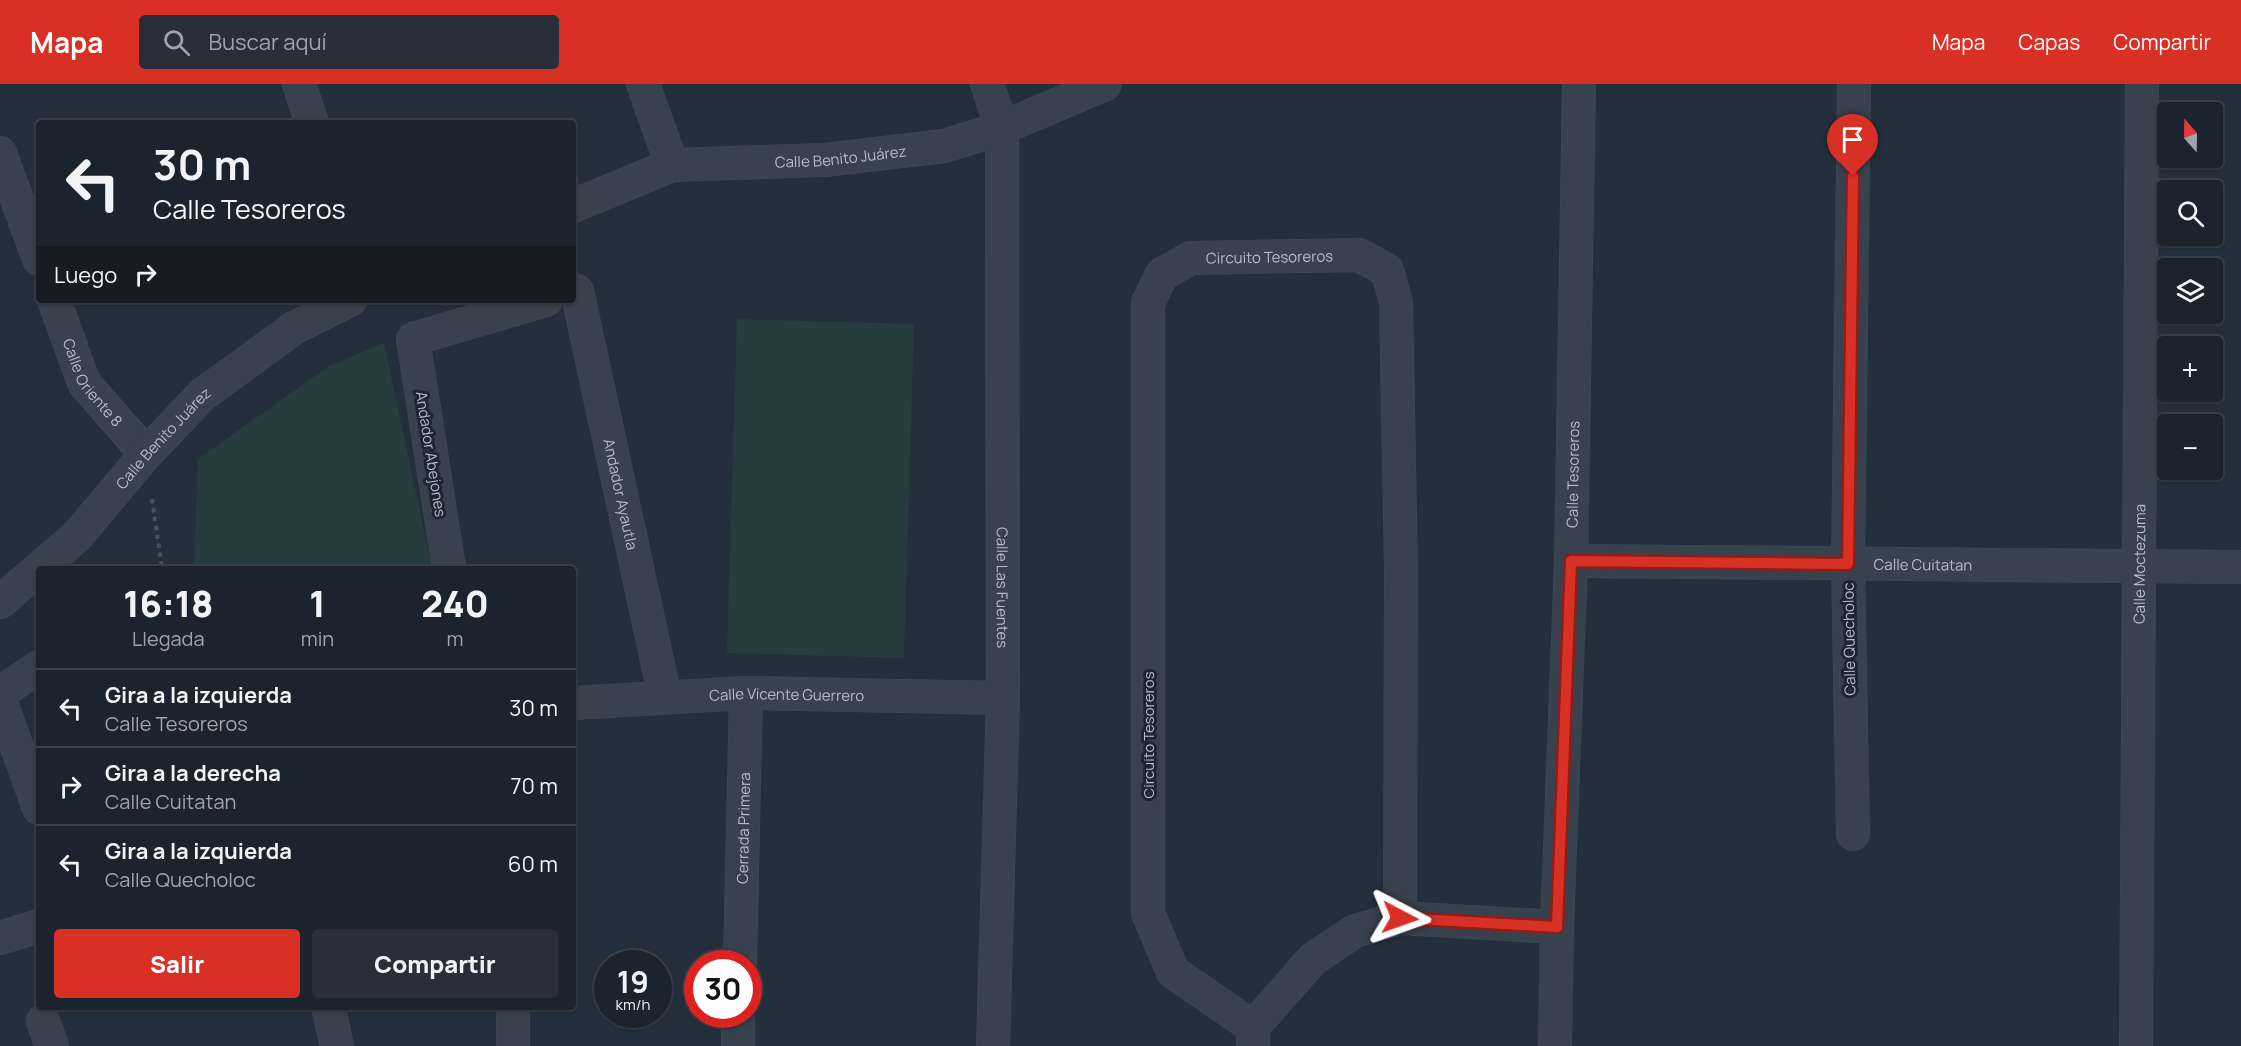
<!DOCTYPE html>
<html lang="es">
<meta charset="utf-8">
<style>
:root{--surface:#1b232e;--page:#282f3a;--text:#f1f3f6;--muted:#a0a4aa;--line:#39404a;--accent:#d93025}
body{margin:0;font-family:Manrope,sans-serif;background:var(--page);color:var(--text);height:100vh;display:flex;flex-direction:column;font-size:22px;white-space:nowrap}
*{box-sizing:border-box;margin:0}
p{font-size:20px;color:var(--muted)}
.icon{flex:none;width:33px;height:33px;fill:none;stroke:currentColor;stroke-width:2;stroke-linecap:round;stroke-linejoin:round}
.map{position:relative;flex:1;overflow:hidden}
.side{position:absolute;left:36px;top:482px;width:540px;height:444px;display:flex;flex-direction:column;background:var(--surface);border-radius:6px;box-shadow:0 2px 4px #0004,0 0 0 2px var(--line)}
.side>*{flex:none}
.banner{position:absolute;left:36px;top:36px;width:540px;height:183px;border-radius:6px;box-shadow:0 2px 4px #0004,0 0 0 2px var(--line);background:#1b232e;color:var(--text);overflow:hidden}
.needle{width:39px;rotate:340deg}
.controls{position:absolute;left:2157px;top:18px;display:grid;gap:12px}
.controls a{display:grid;place-items:center;width:66px;height:66px;border-radius:6px;background:var(--surface);box-shadow:0 2px 4px #0004,0 0 0 2px var(--line);font-size:30px}
.speed{position:absolute;left:594px;top:866px;display:flex;gap:12px;font-size:30px;font-weight:700;text-align:center}
.speed>*{display:grid;place-content:center;width:78px;height:78px;border-radius:50%;background:var(--surface);box-shadow:0 2px 4px #0004,0 0 0 2px var(--line);line-height:1}
.speed small{font-size:15px;font-weight:400}
.speed .limit{border:9px solid #d22;background:#fff;color:#111}
.pin{position:absolute;display:grid;place-items:center;width:51px;height:51px;color:#fff;margin:-62px -26px;border-radius:50% 50% 50% 0;rotate:-45deg;box-shadow:0 0 6px #0007}
.pin .icon{rotate:45deg}
.me{position:absolute;width:66px;margin:-33px;rotate:94deg;stroke-linejoin:round;filter:drop-shadow(0 0 4px #0008)}
.turn{display:flex;align-items:center;gap:21px;height:126px;padding:0 18px;font-size:27px}
.turn .icon{width:78px;height:78px;stroke-width:2.5}
.turn b{display:block;font-size:42px;line-height:51px}
.then{display:flex;align-items:center;height:57px;padding:0 18px;background:#0003;gap:12px;font-size:22px}
.eta{display:flex;justify-content:space-evenly;align-items:center;height:102px;text-align:center}
.eta b{font-size:36px;font-weight:800;line-height:42px}
.cta{display:flex;gap:12px;margin-top:auto;padding:12px 18px}
.cta a{flex:1;height:69px;border-radius:6px;background:var(--accent);color:#fff;font-size:24px;font-weight:800;line-height:69px;text-align:center}
.cta a+a{background:var(--page);color:var(--text)}
ul{padding:0;list-style:none}
li{display:flex;align-items:center;gap:18px;height:78px;padding:0 18px;border-top:2px solid var(--line)}
li div{flex:1}
li b{display:block;font-size:22px}
li em{font-style:normal}
header{display:flex;align-items:center;gap:36px;box-sizing:border-box;height:84px;padding:0 30px;background:var(--accent);color:#fff}
header strong{font-size:28px}
nav{display:flex;gap:33px;margin-inline-start:auto;font-size:21px}
.search{width:420px;height:54px;background:var(--page);display:flex;align-items:center;gap:15px;box-sizing:border-box;padding:0 21px;border-radius:6px;color:var(--muted);font-size:22px}
.map>svg:first-child{display:block}
.green{fill:#263c3f}
.lines{fill:none;stroke-linecap:round;stroke-linejoin:round}
.minor-casing{stroke:#414a57;stroke-width:34}
.path{stroke:#3f5557;stroke-width:4;stroke-dasharray:4.5 4.5;stroke-linecap:butt}
.minor{stroke:#38414e;stroke-width:33}
.route-casing{stroke:#8d1f18;stroke-width:15}
.route{stroke:#d93025;stroke-width:10}
.labels{text-anchor:middle;dominant-baseline:central;stroke-width:6;stroke-linejoin:round;paint-order:stroke}
.street-label{font-size:15px;fill:#b4bcc9;stroke:#1d2633}
</style>
<header>
<strong>Mapa</strong>
<div class="search"><svg class="icon" aria-label="search" viewBox="0 0 24 24"><circle cx="10" cy="10" r="6"/><path d="M15 15l6 6"/></svg>Buscar aquí</div>
<nav><a>Mapa</a><a>Capas</a><a>Compartir</a></nav>
</header>
<div class="map">
<svg width="2241" height="962" viewBox="0 0 2241 962">
<rect width="100%" height="100%" fill="#242f3e"/>
<!-- green -->
<g class="green">
<polygon points="737,235 914,240 904,574 727,569"/>
<polygon points="384,259 432,484 194,484 198,375 329,282"/>
</g>
<g class="lines">
<!-- minor casing -->
<g class="minor-casing">
<g id="minor">
<polyline points="299,0 312,39"/>
<polyline points="643,0 672,81"/>
<path id="s1" d="M 987,0 L 1002,44 L 1003,614 L 993,962"/>
<polyline points="0,69 39,175"/>
<path id="s2" d="M 573,122 L 672,81 L 825,76 L 944,62 L 1002,44 L 1105,0"/>
<path id="s3" d="M 573,208 L 577,207 L 665,613"/>
<path id="s4" d="M 54,216 L 84,299 L 146,370"/>
<path id="s5" d="M 1571,477 L 2241,483"/>
<polyline points="449,484 413,255 546,216"/>
<path id="s6" d="M 0,518 L 77,452 L 146,370 L 202,311 L 294,244 L 350,216"/>
<polyline points="0,609 39,583"/>
<polyline points="0,616 39,724"/>
<path id="s7" d="M 573,619 L 746,609 L 1003,614"/>
<polyline points="1853,750 1848,480 1854,0"/>
<polyline points="0,854 39,842"/>
<path id="s8" d="M 740,879 L 746,609"/>
<polyline points="328,922 337,962"/>
<polyline points="43,937 52,962"/>
<path id="s9" d="M 1253,943 L 1173,888 L 1148,829 L 1148,219 L 1162,190 L 1191,174 L 1359,171 L 1387,186 L 1396,218 L 1401,485 L 1400,834"/>
<polyline points="513,962 513,922"/>
<polyline points="738,962 738,930"/>
<polyline points="1253,962 1253,943 1313,875 1355,847 1400,834 1557,843"/>
<path id="s10" d="M 1555,962 L 1557,843 L 1571,477 L 1579,0"/>
<path id="s11" d="M 2136,962 L 2142,0"/>
</g>
</g>
<!-- path -->
<polyline class="path" points="152,415 162,484"/>
<!-- minor -->
<use href="#minor" class="minor"/>
</g>
<g class="lines">
<!-- route casing -->
<g class="route-casing">
<polyline id="route" points="1400,834 1557,843 1571,477 1848,480 1853,92"/>
</g>
<!-- route -->
<use href="#route" class="route"/>
</g>
<g class="labels">
<!-- street labels -->
<g class="street-label">
<text stroke="none"><textPath href="#s2" startOffset="276">Calle Benito Juárez</textPath></text>
<text stroke="none"><textPath href="#s9" startOffset="915">Circuito Tesoreros</textPath></text>
<text stroke="none"><textPath href="#s4" startOffset="92">Calle Oriente 8</textPath></text>
<text stroke="none"><textPath href="#s6" startOffset="232">Calle Benito Juárez</textPath></text>
<text transform="translate(431 370) rotate(81)">Andador Abejones</text>
<text stroke="none"><textPath href="#s10" startOffset="572">Calle Tesoreros</textPath></text>
<text stroke="none"><textPath href="#s3" startOffset="212">Andador Ayautla</textPath></text>
<text stroke="none"><textPath href="#s5" startOffset="352">Calle Cuitatan</textPath></text>
<text stroke="none"><textPath href="#s11" startOffset="482">Calle Moctezuma</textPath></text>
<text stroke="none"><textPath href="#s1" startOffset="506">Calle Las Fuentes</textPath></text>
<text transform="translate(1849 555) rotate(-91)">Calle Quecholoc</text>
<text stroke="none"><textPath href="#s7" startOffset="214">Calle Vicente Guerrero</textPath></text>
<text transform="translate(1148 651) rotate(-90)">Circuito Tesoreros</text>
<text stroke="none"><textPath href="#s8" startOffset="135">Cerrada Primera</textPath></text>
</g>
</g>
</svg>
<div class="controls">
<a><svg class="needle" viewBox="-14 -14 28 28"><path d="M0-13l5 13h-10z" fill="#e53935"/><path d="M0 13l5-13h-10z" fill="#a0a4aa"/></svg></a>
<a><svg class="icon" aria-label="search" viewBox="0 0 24 24"><circle cx="10" cy="10" r="6"/><path d="M15 15l6 6"/></svg></a>
<a><svg class="icon" aria-label="layers" viewBox="0 0 24 24"><path d="M12 4l9 5-9 5-9-5zM3 14l9 5 9-5"/></svg></a>
<a>+</a>
<a>−</a>
</div>
<div class="speed"><div>19<small>km/h</small></div><div class="limit">30</div></div>
<div class="pin" style="left:1853px;top:92px;background:#d93025"><svg class="icon" aria-label="arrive" viewBox="0 0 24 24"><path d="M6 21V4h12l-3 4 3 4H6"/></svg></div>
<svg class="me" style="left:1400px;top:834px" viewBox="-20 -20 40 40"><path d="M0-17L14 15 0 8-14 15z" fill="#d93025" stroke="#fff" stroke-width="4"/></svg>
<div class="banner">
<div class="turn"><svg class="icon" aria-label="left" viewBox="0 0 24 24"><path d="M17 20v-9H6M10 6l-5 5 5 5"/></svg><div><b>30 m</b>Calle Tesoreros</div></div>
<div class="then">Luego<svg class="icon" aria-label="right" viewBox="0 0 24 24"><path d="M7 20v-9h11M14 6l5 5-5 5"/></svg></div>
</div>
<section class="side">
<div class="eta">
<div><b>16:18</b><p>Llegada</p></div>
<div><b>1</b><p>min</p></div>
<div><b>240</b><p>m</p></div>
</div>
<ul>
<li><svg class="icon" aria-label="left" viewBox="0 0 24 24"><path d="M17 20v-9H6M10 6l-5 5 5 5"/></svg><div><b>Gira a la izquierda</b><p>Calle Tesoreros</p></div><em>30 m</em></li>
<li><svg class="icon" aria-label="right" viewBox="0 0 24 24"><path d="M7 20v-9h11M14 6l5 5-5 5"/></svg><div><b>Gira a la derecha</b><p>Calle Cuitatan</p></div><em>70 m</em></li>
<li><svg class="icon" aria-label="left" viewBox="0 0 24 24"><path d="M17 20v-9H6M10 6l-5 5 5 5"/></svg><div><b>Gira a la izquierda</b><p>Calle Quecholoc</p></div><em>60 m</em></li>
</ul>
<div class="cta"><a>Salir</a><a>Compartir</a></div>
</section>
</div>
